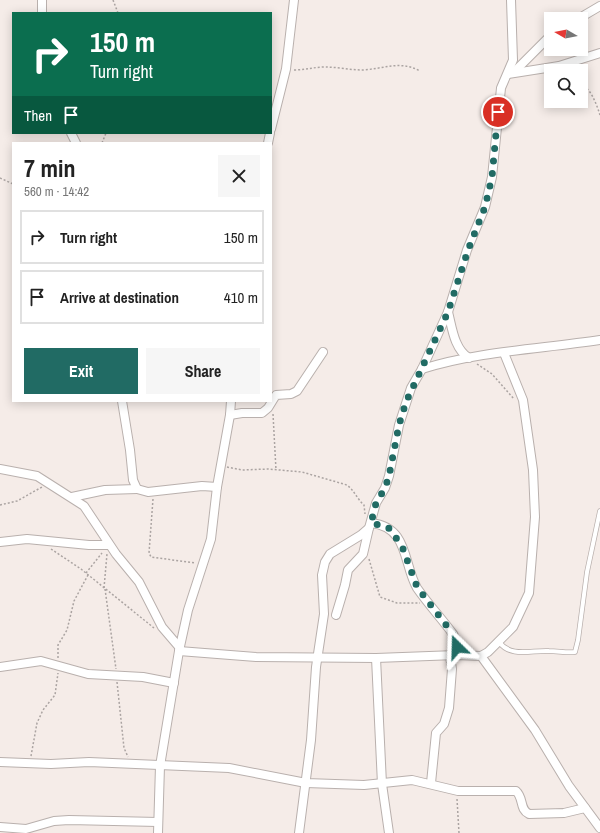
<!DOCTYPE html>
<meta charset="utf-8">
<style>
:root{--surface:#fff;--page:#f6f6f6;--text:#222;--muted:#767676;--line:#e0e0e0;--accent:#216b64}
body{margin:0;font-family:"Archivo Narrow",sans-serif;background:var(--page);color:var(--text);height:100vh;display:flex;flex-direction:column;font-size:15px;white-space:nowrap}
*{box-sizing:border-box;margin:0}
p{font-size:13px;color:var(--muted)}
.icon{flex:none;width:22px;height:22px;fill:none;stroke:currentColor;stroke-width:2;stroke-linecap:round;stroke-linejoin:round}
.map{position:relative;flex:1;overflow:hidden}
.side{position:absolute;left:12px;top:142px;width:260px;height:260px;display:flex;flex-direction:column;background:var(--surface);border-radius:0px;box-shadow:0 2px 10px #0003}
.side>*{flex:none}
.hud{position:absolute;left:12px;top:12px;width:260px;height:122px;border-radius:0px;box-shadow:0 2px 10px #0003;background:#0b6e4f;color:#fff;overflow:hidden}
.needle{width:26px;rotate:279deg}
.fabs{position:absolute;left:544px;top:12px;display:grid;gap:8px}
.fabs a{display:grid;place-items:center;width:44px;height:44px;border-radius:0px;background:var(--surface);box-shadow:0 2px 10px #0003;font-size:20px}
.pin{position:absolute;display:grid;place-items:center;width:34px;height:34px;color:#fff;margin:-17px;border:2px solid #fff;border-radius:50%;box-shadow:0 1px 4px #0007}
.me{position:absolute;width:44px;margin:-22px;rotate:338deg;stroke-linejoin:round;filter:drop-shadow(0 0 3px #0008)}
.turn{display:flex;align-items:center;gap:14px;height:84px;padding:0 12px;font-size:18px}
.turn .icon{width:52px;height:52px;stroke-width:2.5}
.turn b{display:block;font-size:28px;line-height:34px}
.then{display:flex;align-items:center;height:38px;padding:0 12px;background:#0003;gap:8px;font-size:15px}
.round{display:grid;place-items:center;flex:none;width:42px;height:42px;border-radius:0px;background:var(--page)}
.headline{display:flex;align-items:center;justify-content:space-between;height:68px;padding:0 12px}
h1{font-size:24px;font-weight:800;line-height:30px}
.action{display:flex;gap:8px;margin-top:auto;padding:8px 12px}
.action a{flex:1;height:46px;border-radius:0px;background:var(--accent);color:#fff;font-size:16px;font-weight:800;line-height:46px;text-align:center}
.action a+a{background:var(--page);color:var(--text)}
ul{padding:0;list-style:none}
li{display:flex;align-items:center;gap:12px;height:54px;margin:0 8px 6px;padding:0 4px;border:2px solid var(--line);border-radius:0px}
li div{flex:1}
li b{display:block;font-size:15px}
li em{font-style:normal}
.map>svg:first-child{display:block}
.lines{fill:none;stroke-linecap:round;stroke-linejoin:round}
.lane-casing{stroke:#b9b0ad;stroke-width:5.5}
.street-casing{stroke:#b9b0ad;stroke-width:10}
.path{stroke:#aba4a2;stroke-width:1.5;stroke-dasharray:2 2;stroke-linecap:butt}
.lane{stroke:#fff;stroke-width:4}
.street{stroke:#fff;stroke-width:8}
.route{stroke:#216b64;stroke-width:7;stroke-dasharray:0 12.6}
</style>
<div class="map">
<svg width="600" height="833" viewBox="0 0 600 833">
<rect width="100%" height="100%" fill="#f5ece8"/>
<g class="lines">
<!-- lane casing -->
<g class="lane-casing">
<path id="lane" d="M 499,642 C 511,658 531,650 549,651 C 558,651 567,653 575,652 L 578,640 L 587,572 L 600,511"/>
</g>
<!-- street casing -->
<g class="street-casing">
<g id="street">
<polyline points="42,13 42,0"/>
<polyline points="578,19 600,6"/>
<polyline points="515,71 551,35"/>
<polyline points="508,74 559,66 600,53"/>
<polyline points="271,129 286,69 294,0"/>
<polyline points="71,133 76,143"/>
<polyline points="268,143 270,133"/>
<path d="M 448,312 C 452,327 454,349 469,358"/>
<path d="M 422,369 C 479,351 541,349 600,340"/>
<polyline points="122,401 130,450 133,480 137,489 148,492 202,486 217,487"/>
<polyline points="230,415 242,413 262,413 268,408 276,395 291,394 297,391 323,352"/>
<polyline points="0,469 37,476 84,506 116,554 139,582 162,627 180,648"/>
<polyline points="72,497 105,490 137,489"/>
<path d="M 371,523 C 409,527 403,564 417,588 C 428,604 442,619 453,634 L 456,640 L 456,655"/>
<polyline points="0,542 27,539 89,545 109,545"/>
<polyline points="336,615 345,585 348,570 363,554 369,528"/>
<polyline points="179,651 256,657 376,658 456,655 481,656 488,652 513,627 529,593 535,517 533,470 523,400 504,353"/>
<polyline points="481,656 535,730 569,786 600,828"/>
<polyline points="376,658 382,784 389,833"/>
<polyline points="0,667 41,661 88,674 143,677 174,683"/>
<path d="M 0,762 L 51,764 L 89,762 L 229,768 L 306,783 L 364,785 L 412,780 L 458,791 L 516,791 C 524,798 519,809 529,814 L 564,813 L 585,808"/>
<polyline points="431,783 436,733 444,724 449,708 452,669 450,656"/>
<polyline points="0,827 26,829 54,821 69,820 158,822"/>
<polyline points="158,833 160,766 179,651 188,610 211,539 217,487 230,415 231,401"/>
<polyline points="299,833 311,740 316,667 324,614 322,575 325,562 330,554 361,535 369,528 376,503 385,488 389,476 399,425 411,388 422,369 448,312 467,250 485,207 492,177 501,88 513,60 511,0"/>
</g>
</g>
<!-- path -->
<g class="path">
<polyline points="113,0 118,13"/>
<path d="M 294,70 C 305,70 314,67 325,67 C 337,67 350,70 363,70 C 383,69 400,60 420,71"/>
<path d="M 581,83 C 592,91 596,103 600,115"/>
<polyline points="102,143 106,133"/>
<polyline points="0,178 13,184"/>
<polyline points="477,364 492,374 514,399"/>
<polyline points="273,414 276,470"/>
<path d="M 227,467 L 242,470 L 268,469 L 302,472 L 347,485 C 354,490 357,499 364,505 L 365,514"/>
<polyline points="153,499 149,553 151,557 195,563"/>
<polyline points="0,505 17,501 42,487"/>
<polyline points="51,549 81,569 154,628"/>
<polyline points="369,559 380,597 397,603 420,603"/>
<polyline points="86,573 102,553"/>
<polyline points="104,588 107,554"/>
<polyline points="105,589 116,669"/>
<polyline points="58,658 58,645 67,630 74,601 88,575"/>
<polyline points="117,682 124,748 128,757"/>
<polyline points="31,756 37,723 43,710 55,695 58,673"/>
<polyline points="457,799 459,833"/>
</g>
<!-- lane -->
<use href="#lane" class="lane"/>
<!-- street -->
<use href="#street" class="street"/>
</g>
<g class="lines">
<!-- route -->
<polyline class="route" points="457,647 453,634 417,587 402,546 388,527 371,523 376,503 385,488 389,476 399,425 406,402 448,312 468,250 485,207 492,177 498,112"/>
</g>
</svg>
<div class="fabs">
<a><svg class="needle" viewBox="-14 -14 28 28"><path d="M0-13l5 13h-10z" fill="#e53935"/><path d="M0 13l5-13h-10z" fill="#767676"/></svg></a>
<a><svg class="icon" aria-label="search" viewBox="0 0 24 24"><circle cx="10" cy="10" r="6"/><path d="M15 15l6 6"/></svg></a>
</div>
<div class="pin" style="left:498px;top:112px;background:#d93025"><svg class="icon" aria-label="arrive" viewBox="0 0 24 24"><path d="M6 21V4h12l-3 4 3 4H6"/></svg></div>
<svg class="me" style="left:457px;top:647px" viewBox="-20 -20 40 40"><path d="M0-17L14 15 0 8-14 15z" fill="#216b64" stroke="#fff" stroke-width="4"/></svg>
<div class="hud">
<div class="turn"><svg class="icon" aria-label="right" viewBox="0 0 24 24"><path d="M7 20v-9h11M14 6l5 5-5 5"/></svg><div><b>150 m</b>Turn right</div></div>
<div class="then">Then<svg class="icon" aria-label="arrive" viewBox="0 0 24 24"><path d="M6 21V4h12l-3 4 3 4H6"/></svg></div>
</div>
<section class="side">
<div class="headline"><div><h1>7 min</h1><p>560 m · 14:42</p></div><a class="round"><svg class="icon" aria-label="close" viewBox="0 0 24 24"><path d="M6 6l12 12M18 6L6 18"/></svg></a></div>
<ul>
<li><svg class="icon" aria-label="right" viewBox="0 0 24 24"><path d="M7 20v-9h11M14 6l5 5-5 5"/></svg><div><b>Turn right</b></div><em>150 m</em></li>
<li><svg class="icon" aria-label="arrive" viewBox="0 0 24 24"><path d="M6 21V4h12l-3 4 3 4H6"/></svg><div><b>Arrive at destination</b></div><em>410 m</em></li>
</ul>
<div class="action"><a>Exit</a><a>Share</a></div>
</section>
</div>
